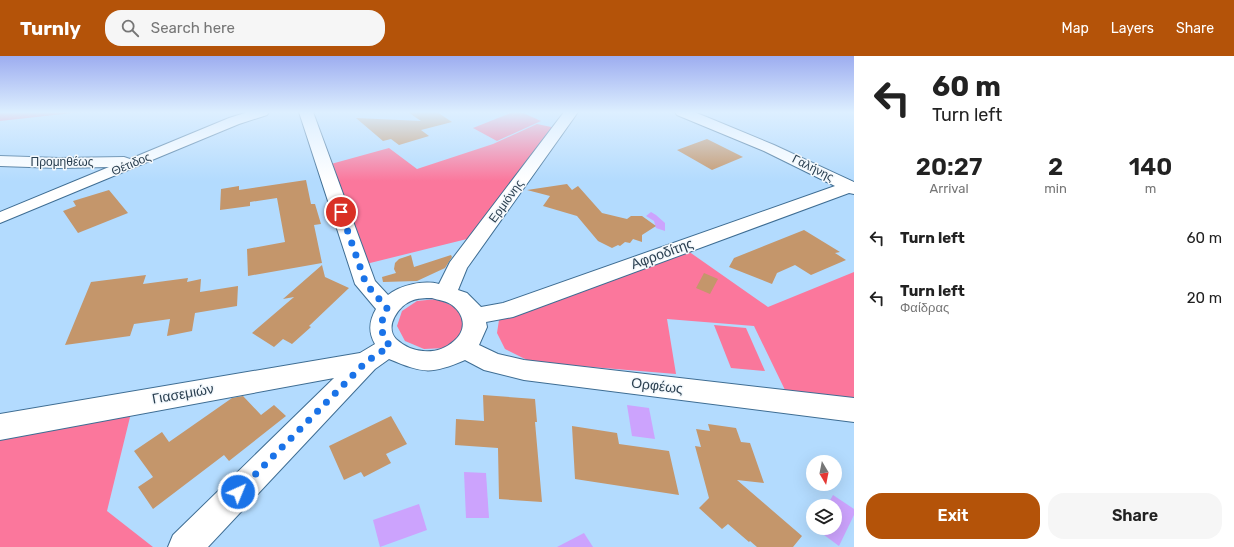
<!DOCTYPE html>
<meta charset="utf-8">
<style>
:root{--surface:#fff;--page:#f6f6f6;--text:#222;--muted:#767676;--accent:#b45309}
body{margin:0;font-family:Rubik,sans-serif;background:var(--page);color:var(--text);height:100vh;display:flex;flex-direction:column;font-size:15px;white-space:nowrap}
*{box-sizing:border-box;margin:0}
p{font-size:13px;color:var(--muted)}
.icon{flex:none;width:22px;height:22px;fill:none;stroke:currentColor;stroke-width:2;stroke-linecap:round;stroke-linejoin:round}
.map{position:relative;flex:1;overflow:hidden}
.details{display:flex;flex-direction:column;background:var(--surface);width:380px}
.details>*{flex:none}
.guide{background:#fff;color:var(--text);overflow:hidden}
.needle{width:26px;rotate:170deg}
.tools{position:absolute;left:806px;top:399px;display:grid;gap:8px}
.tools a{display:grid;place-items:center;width:36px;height:36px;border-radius:50%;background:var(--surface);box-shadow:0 4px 16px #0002;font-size:20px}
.pin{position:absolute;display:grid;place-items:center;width:34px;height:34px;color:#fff;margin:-17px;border:2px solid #fff;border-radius:50%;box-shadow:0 1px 4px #0007}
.me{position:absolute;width:44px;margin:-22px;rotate:44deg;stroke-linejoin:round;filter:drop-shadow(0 0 3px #0008)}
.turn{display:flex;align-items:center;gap:14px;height:84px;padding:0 12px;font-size:18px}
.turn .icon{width:52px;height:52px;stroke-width:2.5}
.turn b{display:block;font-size:28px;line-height:34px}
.eta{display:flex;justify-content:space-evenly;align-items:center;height:68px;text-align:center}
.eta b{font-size:24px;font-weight:600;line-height:28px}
.button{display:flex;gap:8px;margin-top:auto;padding:8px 12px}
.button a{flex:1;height:46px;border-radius:16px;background:var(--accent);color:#fff;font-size:16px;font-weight:600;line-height:46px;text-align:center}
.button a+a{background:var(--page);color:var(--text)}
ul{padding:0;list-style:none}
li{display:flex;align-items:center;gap:12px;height:60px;padding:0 12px}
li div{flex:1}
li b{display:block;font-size:15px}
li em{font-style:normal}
header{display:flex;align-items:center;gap:24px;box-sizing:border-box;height:56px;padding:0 20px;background:var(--accent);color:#fff}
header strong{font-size:19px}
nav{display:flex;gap:22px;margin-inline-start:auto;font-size:14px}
.search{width:280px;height:36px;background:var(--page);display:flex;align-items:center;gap:10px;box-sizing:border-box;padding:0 14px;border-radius:16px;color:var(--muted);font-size:15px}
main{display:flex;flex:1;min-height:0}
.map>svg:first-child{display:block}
.green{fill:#f9779b}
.forest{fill:#fb779c}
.water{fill:#cca3fd}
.building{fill:#c4966b}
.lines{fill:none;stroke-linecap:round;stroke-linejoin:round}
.minor-casing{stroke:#3e6d93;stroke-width:2}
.minor{fill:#fff;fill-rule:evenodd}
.route{stroke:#1a73e8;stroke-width:7;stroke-dasharray:0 12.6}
.labels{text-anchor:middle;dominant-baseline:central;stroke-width:3;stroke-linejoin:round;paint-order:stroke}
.far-street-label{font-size:12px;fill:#2a3f50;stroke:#f3f8fc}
.street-label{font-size:14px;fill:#2a3f50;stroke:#f3f8fc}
</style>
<header>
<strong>Turnly</strong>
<div class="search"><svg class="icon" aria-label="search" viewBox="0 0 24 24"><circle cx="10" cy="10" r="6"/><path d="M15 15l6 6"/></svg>Search here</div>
<nav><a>Map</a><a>Layers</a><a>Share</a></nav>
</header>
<main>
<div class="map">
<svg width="854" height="491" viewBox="0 0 854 491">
<rect width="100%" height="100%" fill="#b3dbfe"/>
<!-- green -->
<g class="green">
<polygon points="513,56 521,56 541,65 497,85 473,72"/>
<polygon points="437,243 455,251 464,265 461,280 445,292 424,293 405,285 397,270 402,255 417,245"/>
<polygon points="714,269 746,272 765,315 731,312"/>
</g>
<!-- forest -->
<g class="forest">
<polygon points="0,56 81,56 0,65"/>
<polygon points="537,68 556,72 471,182 366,208 331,108 389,92 417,113 493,88"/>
<polygon points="688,195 768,251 854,216 854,347 785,334 754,270 667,263 676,318 531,306 505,293 497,277 499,264"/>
<polygon points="131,357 107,455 153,491 0,491 0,383"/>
</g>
<!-- water -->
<g class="water">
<polygon points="651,156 656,159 665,167 665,175 656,172 654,165 646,160"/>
<polygon points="627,349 649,352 655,383 632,380"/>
<polygon points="464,416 486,417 489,462 466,462"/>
<polygon points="833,439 854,453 854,459 839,490 816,473 835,472 835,450 827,450"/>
<polygon points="419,448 427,474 380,491 373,464"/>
<polygon points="584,477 593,491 557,491"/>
</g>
<!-- building -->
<g class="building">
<polygon points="408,56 437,56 452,66 421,74 429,80 399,89 391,83 383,85 356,62 421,65"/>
<polygon points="707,83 743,101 712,114 677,94"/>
<polygon points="306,124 311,148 315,148 321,168 314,169 322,207 248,220 247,193 285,186 277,142 250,146 250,150 220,154 221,133 239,130 239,134"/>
<polygon points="567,128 572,134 578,130 602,157 627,163 631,160 642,160 656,170 642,179 642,186 633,183 630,187 625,186 620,190 618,189 612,192 598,185 577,160 543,150 550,140 527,134"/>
<polygon points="109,134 128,157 78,177 63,155 76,150 73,145"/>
<polygon points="804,174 840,196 835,197 846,204 811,219 795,209 777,217 772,228 729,211 734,202"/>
<polygon points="411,199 414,211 451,199 452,201 445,212 417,225 383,226 382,221 396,217 394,213 395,207 399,203"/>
<polygon points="322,209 325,221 349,232 309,270 311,271 292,288 283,283 274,291 252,277 294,241 283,243"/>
<polygon points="704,217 718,223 710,238 696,232"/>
<polygon points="146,219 143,228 188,222 187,226 201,223 200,236 238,230 237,250 195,257 192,275 167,280 170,263 134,268 130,280 65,289 91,226"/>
<polygon points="483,339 535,343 537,366 535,366 542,446 499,443 498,392 455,389 456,363 484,365"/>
<polygon points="243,340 261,359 274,349 286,360 229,405 224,399 153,453 138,431 153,421 134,395 162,376 169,386 232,342"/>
<polygon points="391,360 407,388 386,398 391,407 364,421 361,416 344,424 329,390"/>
<polygon points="708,368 736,372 741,386 750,387 764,427 737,424 802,480 793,491 757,491 750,485 749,486 728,468 722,473 699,452 709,442 695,390 701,391 696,373 710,375"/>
<polygon points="572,370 617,377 619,388 669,395 679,439 575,423"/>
</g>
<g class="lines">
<!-- minor casing -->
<g class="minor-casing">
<g id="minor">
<polygon points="248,56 269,56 267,59 239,68 0,167 0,156 109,111 59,112 0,110 0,100 59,102 124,101 130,103 229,62"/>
<path d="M 299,56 L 313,56 L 375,225 L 388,239 C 401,229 423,224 439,228 L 450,206 L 564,56 L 578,56 L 467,212 L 458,234 L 467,237 L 481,251 L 503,247 L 835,130 L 764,95 L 677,59 L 675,56 L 694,56 L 709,62 L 774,89 L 854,126 L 854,138 L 849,137 L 513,261 L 486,266 L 487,271 L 479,289 L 498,298 L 524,304 L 854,342 L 854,366 L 524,324 L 484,314 L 465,304 C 430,319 423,317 389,303 L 375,313 L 208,491 L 168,491 L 173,479 L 334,322 L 0,384 L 0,358 L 360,297 L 375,288 C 368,276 369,265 376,253 L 355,228 ZM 432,242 C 438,244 447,245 452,249 C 465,259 467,274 454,285 C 438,300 412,298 396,283 C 384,270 399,250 411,245 C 417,242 425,242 432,242 Z"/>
</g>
</g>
<!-- minor -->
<use href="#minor" class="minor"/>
</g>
<!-- sky -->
<linearGradient id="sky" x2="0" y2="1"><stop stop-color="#9dadf0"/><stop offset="0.45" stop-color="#ddefff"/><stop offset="1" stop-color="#ddefff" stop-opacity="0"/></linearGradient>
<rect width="854" height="125" fill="url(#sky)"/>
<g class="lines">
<!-- route -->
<path class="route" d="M 238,436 L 366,306 L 390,290 C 379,277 380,266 387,252 L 366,228 L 341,156"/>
</g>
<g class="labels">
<!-- far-street labels -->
<g class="far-street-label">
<text x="62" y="106">Προμηθέως</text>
<text transform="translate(131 108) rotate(-23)">Θέτιδος</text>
<text transform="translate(813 112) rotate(27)">Γαλήνης</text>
<text transform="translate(506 145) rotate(-54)">Ερμιόνης</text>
</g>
<!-- street labels -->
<g class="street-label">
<text transform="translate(662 198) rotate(-20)">Αφροδίτης</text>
<text transform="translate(657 330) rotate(7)">Ορφέως</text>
<text transform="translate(183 338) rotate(-10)">Γιασεμιών</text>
</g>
</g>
</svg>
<div class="tools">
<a><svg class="needle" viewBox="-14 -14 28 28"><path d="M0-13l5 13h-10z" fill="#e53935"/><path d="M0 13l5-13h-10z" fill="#767676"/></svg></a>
<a><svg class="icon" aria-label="layers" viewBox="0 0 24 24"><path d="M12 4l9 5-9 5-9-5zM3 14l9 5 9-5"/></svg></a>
</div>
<div class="pin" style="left:341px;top:156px;background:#d93025"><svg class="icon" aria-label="arrive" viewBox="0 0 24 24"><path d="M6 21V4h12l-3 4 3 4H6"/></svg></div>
<svg class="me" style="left:238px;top:436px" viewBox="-20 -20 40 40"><circle r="17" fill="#1a73e8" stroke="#fff" stroke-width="3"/><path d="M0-11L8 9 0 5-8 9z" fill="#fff"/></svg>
</div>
<section class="details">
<div class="guide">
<div class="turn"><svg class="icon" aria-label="left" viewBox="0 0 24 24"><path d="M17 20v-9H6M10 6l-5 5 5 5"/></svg><div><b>60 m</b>Turn left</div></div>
</div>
<div class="eta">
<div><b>20:27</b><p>Arrival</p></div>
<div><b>2</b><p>min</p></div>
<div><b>140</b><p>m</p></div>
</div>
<ul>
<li><svg class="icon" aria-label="left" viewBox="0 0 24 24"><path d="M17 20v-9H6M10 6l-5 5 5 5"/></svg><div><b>Turn left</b></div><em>60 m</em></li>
<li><svg class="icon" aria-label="left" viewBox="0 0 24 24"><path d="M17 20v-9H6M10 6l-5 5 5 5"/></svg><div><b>Turn left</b><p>Φαίδρας</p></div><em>20 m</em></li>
</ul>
<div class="button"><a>Exit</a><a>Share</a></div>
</section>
</main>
